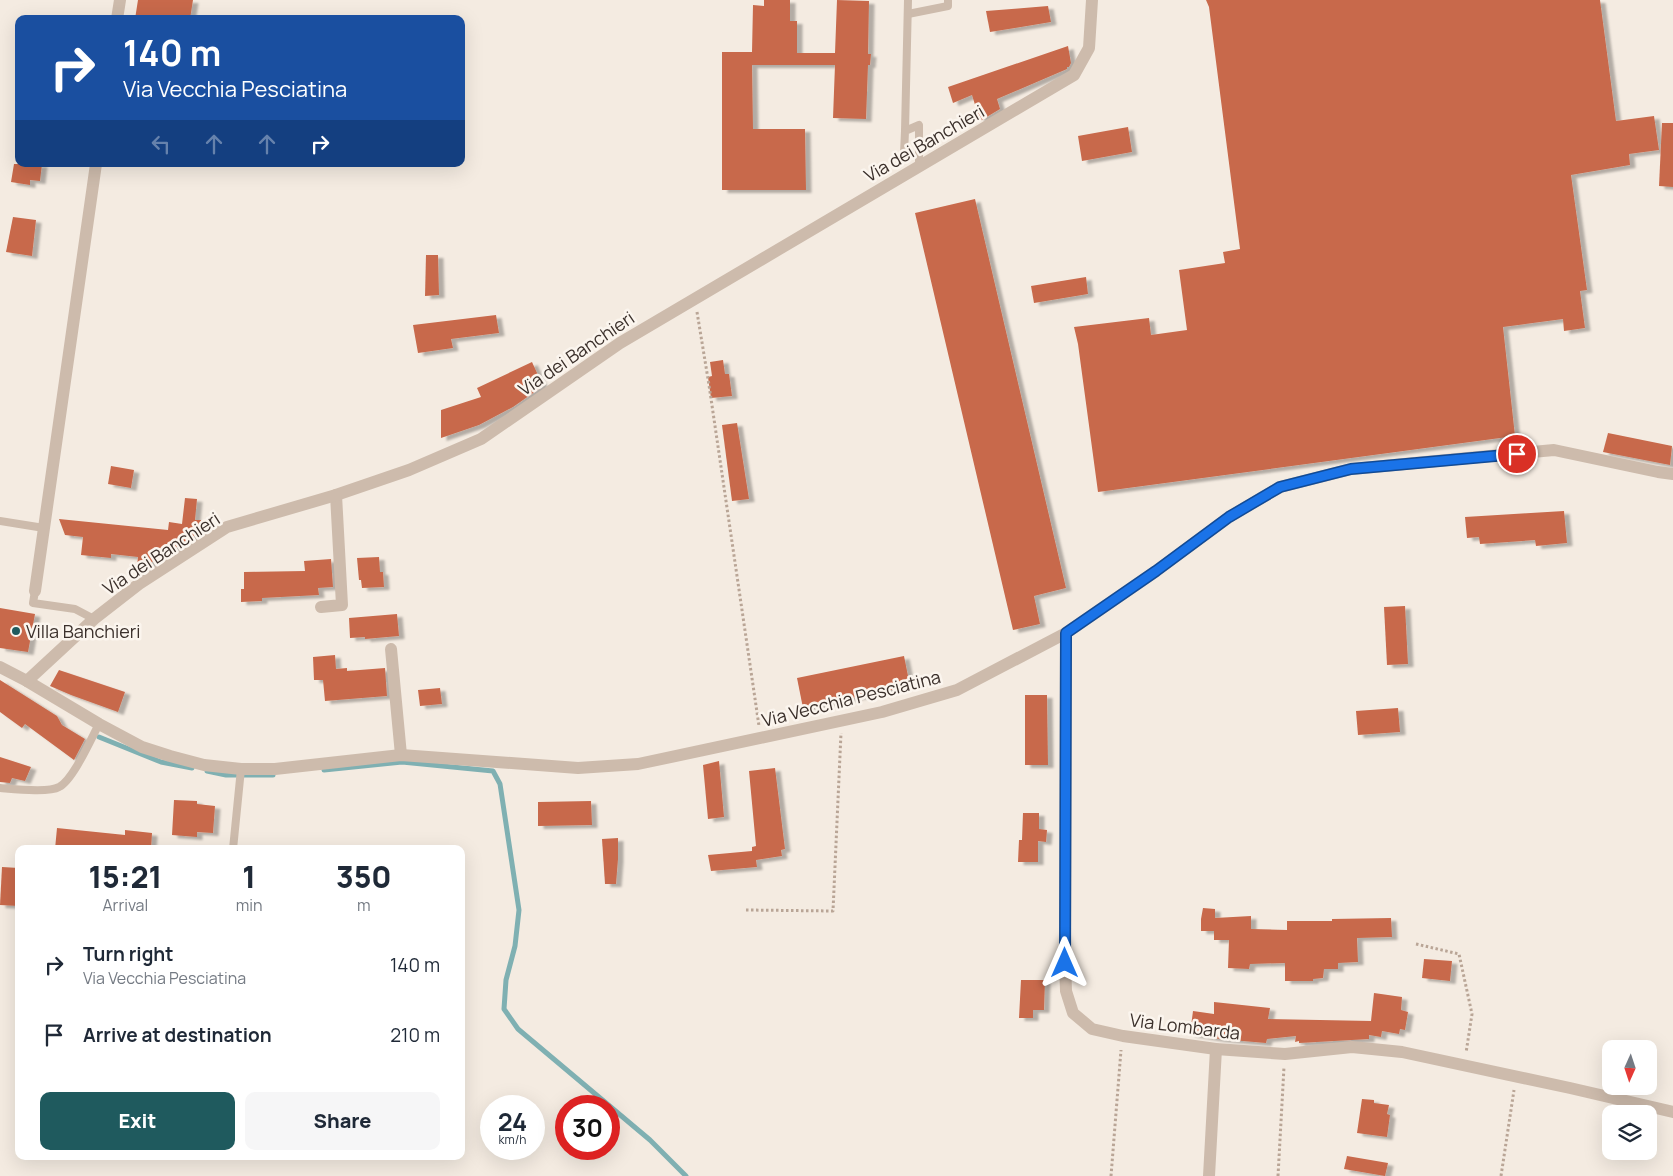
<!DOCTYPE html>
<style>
:root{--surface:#fff;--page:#f6f6f7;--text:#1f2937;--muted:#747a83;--accent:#1f5a5e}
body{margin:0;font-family:Manrope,sans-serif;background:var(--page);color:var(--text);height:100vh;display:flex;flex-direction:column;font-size:19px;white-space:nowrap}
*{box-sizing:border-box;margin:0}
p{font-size:16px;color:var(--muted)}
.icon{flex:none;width:28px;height:28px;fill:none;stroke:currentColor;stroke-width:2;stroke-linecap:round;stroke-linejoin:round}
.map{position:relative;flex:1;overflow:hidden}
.drawer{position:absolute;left:15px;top:845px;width:450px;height:315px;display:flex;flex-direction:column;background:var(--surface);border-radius:10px;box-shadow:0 5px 20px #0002}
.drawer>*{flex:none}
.hud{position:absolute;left:15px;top:15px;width:450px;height:152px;border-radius:10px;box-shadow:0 5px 20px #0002;background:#1a4fa0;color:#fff;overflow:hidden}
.needle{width:32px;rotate:183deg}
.tools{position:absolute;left:1602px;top:1040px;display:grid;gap:10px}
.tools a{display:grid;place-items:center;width:55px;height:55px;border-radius:10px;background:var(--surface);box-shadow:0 5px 20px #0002;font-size:25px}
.speed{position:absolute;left:480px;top:1095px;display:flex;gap:10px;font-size:25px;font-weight:700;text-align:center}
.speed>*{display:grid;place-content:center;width:65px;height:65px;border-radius:50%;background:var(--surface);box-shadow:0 5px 20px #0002;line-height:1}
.speed small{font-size:12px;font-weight:400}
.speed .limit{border:8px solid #d22;background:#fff;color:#111}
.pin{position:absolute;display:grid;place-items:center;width:42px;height:42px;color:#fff;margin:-21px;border:2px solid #fff;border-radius:50%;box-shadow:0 1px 5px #0007}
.me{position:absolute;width:55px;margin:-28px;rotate:0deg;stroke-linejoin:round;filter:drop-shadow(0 0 4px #0008)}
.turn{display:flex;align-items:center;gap:18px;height:105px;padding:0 25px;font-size:22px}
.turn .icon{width:65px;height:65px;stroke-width:2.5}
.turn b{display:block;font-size:35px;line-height:42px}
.lanes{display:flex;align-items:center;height:48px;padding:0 25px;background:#0003;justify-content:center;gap:25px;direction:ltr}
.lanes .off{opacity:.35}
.eta{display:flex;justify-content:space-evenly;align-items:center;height:85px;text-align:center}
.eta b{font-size:30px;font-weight:800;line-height:35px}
.cta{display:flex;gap:10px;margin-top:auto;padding:10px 25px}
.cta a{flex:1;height:58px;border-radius:10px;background:var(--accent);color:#fff;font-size:20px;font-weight:800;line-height:58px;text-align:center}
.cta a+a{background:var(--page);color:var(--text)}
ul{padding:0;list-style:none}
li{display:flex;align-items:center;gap:15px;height:70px;padding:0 25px}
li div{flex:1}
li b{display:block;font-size:19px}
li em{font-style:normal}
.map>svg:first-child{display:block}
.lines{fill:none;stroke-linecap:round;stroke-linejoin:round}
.stream{stroke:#7fb0b2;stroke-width:5}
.building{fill:#c8694b;filter:url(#shadow)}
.path{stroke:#b9a596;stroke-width:3;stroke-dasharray:2.5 2.5;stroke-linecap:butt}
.service{stroke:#cdbbac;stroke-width:8}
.minor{stroke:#cdbbac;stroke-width:12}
.route-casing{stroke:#114b97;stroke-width:12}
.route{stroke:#1a73e8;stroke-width:9}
.poi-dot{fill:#1f5a5e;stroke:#fbf5ee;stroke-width:2}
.labels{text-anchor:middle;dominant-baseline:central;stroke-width:5;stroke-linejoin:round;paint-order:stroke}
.street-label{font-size:18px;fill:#3b302b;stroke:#fbf5ee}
.poi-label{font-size:18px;fill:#3b302b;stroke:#fbf5ee;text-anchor:start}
</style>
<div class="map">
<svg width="1673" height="1176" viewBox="0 0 1673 1176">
<defs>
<filter id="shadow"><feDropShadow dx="5.5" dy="3" stdDeviation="1" flood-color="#0004"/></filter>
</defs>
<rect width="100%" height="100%" fill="#f4ebe1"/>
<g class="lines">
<!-- stream -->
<g class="stream">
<polyline points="99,737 161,762 192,768"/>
<polyline points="324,770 402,762 493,771 500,784 519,910 515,946 506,980 504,1009 518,1029 650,1140 686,1176"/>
<polyline points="207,771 226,775 273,775"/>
</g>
</g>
<!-- building -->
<g class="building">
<polygon points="138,0 193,0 190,19 135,19"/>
<polygon points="764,0 790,0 790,21 797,21 797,53 835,53 837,0 869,1 868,54 871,54 870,65 868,65 866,119 833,118 835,65 752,65 753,129 805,129 806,190 722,190 722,52 752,52 753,5 764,6"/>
<polygon points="1206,0 1600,0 1616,121 1654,116 1659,150 1629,154 1630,165 1571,175 1587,290 1580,291 1585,328 1564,331 1563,319 1503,327 1515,436 1098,492 1078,344 1074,327 1149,318 1151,335 1187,330 1179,270 1225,263 1223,252 1240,249 1209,7"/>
<polygon points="1048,6 1051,22 990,32 986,11"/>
<polygon points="1068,46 1071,63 1069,67 1067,67 1067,69 997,99 1000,109 980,121 972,95 953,103 948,87"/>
<polygon points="1662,123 1673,123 1673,187 1659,186"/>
<polygon points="1128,127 1132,152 1082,161 1078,136"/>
<polygon points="14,164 42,164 40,181 30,180 30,185 11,182"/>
<polygon points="975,199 1066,588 1034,596 1040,624 1013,630 915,213"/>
<polygon points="13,217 36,220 32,256 6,252"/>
<polygon points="426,255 438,255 439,295 425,296"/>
<polygon points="1086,277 1088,294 1034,303 1031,286"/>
<polygon points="496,315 499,333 451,339 453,348 418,353 413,325"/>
<polygon points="723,360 725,374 729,374 732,396 711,398 708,377 712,376 710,362"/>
<polygon points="532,362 543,386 513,407 479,425 441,438 441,410 481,397 477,388"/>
<polygon points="737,423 749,499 732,501 722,425"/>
<polygon points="1608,433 1672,446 1670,465 1603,452"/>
<polygon points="111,466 134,470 131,488 108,484"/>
<polygon points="185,498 197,499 195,520 201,520 199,533 152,562 150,567 137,566 138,557 111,554 111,558 81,555 83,537 65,535 59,519 168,530 169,522 182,524"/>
<polygon points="1564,511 1567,543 1536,546 1535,540 1480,544 1479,537 1467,538 1465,517"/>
<polygon points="379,557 380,572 383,572 384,587 362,588 361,580 359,580 357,558"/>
<polygon points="331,559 333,587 318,588 319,595 262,598 262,601 241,602 241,589 244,589 244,572 305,571 304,561"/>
<polygon points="1405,606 1408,664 1387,665 1384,607"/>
<polygon points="0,608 35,614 28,652 0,648"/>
<polygon points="397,614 399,636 365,639 365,637 350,638 349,618"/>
<polygon points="335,655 336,669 347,668 347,671 385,668 387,696 325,701 323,680 314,680 313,657"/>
<polygon points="904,656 910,686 803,708 797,678"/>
<polygon points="59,670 125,692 118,712 71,695 50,686"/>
<polygon points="0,680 57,716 62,725 85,739 74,760 25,724 22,728 0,712"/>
<polygon points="440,688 442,704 420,706 418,690"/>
<polygon points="1025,695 1047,695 1048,765 1025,765"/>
<polygon points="1398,708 1400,732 1358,735 1356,711"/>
<polygon points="0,757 31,767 25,781 12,778 10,783 0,782"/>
<polygon points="719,761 724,817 708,819 703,765"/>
<polygon points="775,768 785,849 781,850 782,856 756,860 757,867 711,871 708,855 752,851 752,847 756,846 749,771"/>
<polygon points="174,800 197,801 197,804 215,806 213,833 197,832 197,837 172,835"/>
<polygon points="591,801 592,825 538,826 538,802"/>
<polygon points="1023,813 1039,813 1039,829 1047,830 1046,842 1038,841 1038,862 1018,862 1019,840 1022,840"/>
<polygon points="57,828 125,835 125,830 152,833 151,849 55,849"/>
<polygon points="618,838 618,859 616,884 605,884 602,839"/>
<polygon points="2,867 19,868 19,906 0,905"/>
<polygon points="1203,908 1215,909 1215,918 1251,916 1251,929 1287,930 1287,921 1332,921 1332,919 1391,918 1392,937 1357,938 1358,962 1338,963 1338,969 1324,969 1323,978 1313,979 1313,981 1285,981 1285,963 1250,964 1249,969 1228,968 1229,940 1214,940 1214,931 1201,931 1201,919"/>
<polygon points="1424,959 1452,961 1450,981 1422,978"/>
<polygon points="1021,980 1045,980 1044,1010 1033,1010 1033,1018 1019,1018"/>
<polygon points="1374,993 1402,997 1401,1010 1408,1012 1405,1030 1400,1029 1399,1034 1382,1031 1381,1037 1369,1035 1369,1039 1299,1043 1299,1041 1295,1042 1296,1036 1267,1039 1266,1043 1220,1039 1190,1034 1193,1011 1214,1014 1214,1002 1270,1008 1268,1019 1371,1021"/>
<polygon points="1362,1099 1374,1100 1374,1103 1389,1105 1387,1114 1390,1115 1387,1137 1357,1133"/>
<polygon points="1347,1156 1388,1163 1385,1176 1344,1169"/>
</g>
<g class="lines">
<!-- path -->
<g class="path">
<polyline points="697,312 709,385 759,726"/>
<polyline points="746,910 833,911 841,733"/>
<polyline points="1416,944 1459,954 1472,1014 1466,1053"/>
<polyline points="1111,1176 1121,1050"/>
<polyline points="1278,1176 1284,1067"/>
<polyline points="1501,1176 1514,1090"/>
</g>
<!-- service -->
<g class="service">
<polyline points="908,14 948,6 948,0"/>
<polyline points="905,131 908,0"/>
<polyline points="904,154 905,131 919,125 919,167"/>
<polyline points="0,521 44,528"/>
<polyline points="35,591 33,603 75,609 94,619"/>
<path d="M 0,788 C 13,789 49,793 59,787 C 73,780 91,739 99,724"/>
<polyline points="233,849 241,769"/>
</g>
<!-- minor -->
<g class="minor">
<polyline points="117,19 120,0"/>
<polyline points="35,591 96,164"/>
<polyline points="321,607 342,605 336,495"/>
<polyline points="1066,633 1065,963 1066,991 1073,1013 1092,1029 1123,1036 1216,1049 1285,1054 1352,1047 1402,1052 1570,1088 1673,1112"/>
<polyline points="391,649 401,755"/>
<polyline points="0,667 27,681 99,724 142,747 170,756 204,765 241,769 275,769 401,755 578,768 638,764 882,712 957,690 1066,633 1156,571 1229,517 1280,487 1351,469 1554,450 1658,472 1673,474"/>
<polyline points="27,681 94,619 139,584 227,527 336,495 409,470 481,439 620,343 1074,75 1089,48 1092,0"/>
<polyline points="1209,1176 1216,1049"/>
</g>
</g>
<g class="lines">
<!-- route casing -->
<g class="route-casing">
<polyline id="route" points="1065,963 1066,633 1156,571 1229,517 1280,487 1351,469 1517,454"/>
</g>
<!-- route -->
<use href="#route" class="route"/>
</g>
<!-- markers -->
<circle class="poi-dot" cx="16" cy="631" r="5"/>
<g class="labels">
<!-- street labels -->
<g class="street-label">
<text transform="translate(924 143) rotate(-30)">Via dei Banchieri</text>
<text transform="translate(576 353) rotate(-34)">Via dei Banchieri</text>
<text transform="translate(161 553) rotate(-33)">Via dei Banchieri</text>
<text transform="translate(851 698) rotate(-14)">Via Vecchia Pesciatina</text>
<text transform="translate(1185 1026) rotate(7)">Via Lombarda</text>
</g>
<!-- poi labels -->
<g class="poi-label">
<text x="26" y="631">Villa Banchieri</text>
</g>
</g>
</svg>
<div class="tools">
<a><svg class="needle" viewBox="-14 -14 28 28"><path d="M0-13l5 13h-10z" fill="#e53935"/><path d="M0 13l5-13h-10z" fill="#747a83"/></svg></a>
<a><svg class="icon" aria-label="layers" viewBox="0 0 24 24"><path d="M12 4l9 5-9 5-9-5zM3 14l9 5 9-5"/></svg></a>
</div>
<div class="speed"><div>24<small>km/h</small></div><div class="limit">30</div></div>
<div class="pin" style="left:1517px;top:454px;background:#d93025"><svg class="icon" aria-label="arrive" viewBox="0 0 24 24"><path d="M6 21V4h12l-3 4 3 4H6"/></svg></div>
<svg class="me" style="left:1065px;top:963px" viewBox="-20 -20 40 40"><path d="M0-17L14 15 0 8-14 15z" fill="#1a73e8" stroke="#fff" stroke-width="4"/></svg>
<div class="hud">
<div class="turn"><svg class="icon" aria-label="right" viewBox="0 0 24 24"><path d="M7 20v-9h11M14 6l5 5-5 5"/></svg><div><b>140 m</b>Via Vecchia Pesciatina</div></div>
<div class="lanes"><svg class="icon off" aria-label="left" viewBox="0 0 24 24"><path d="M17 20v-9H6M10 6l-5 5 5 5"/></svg><svg class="icon off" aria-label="ahead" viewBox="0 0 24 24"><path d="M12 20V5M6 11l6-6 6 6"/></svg><svg class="icon off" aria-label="ahead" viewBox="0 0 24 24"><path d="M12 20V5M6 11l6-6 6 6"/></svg><svg class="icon" aria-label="right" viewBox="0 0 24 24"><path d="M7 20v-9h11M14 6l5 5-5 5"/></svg></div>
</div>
<section class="drawer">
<div class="eta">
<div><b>15:21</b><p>Arrival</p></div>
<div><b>1</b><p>min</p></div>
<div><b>350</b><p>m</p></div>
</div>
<ul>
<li><svg class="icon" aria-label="right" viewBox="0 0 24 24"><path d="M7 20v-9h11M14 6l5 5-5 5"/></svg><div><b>Turn right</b><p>Via Vecchia Pesciatina</p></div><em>140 m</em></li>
<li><svg class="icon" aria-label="arrive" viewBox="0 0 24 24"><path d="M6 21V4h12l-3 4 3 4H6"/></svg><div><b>Arrive at destination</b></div><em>210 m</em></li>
</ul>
<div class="cta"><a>Exit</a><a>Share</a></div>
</section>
</div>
